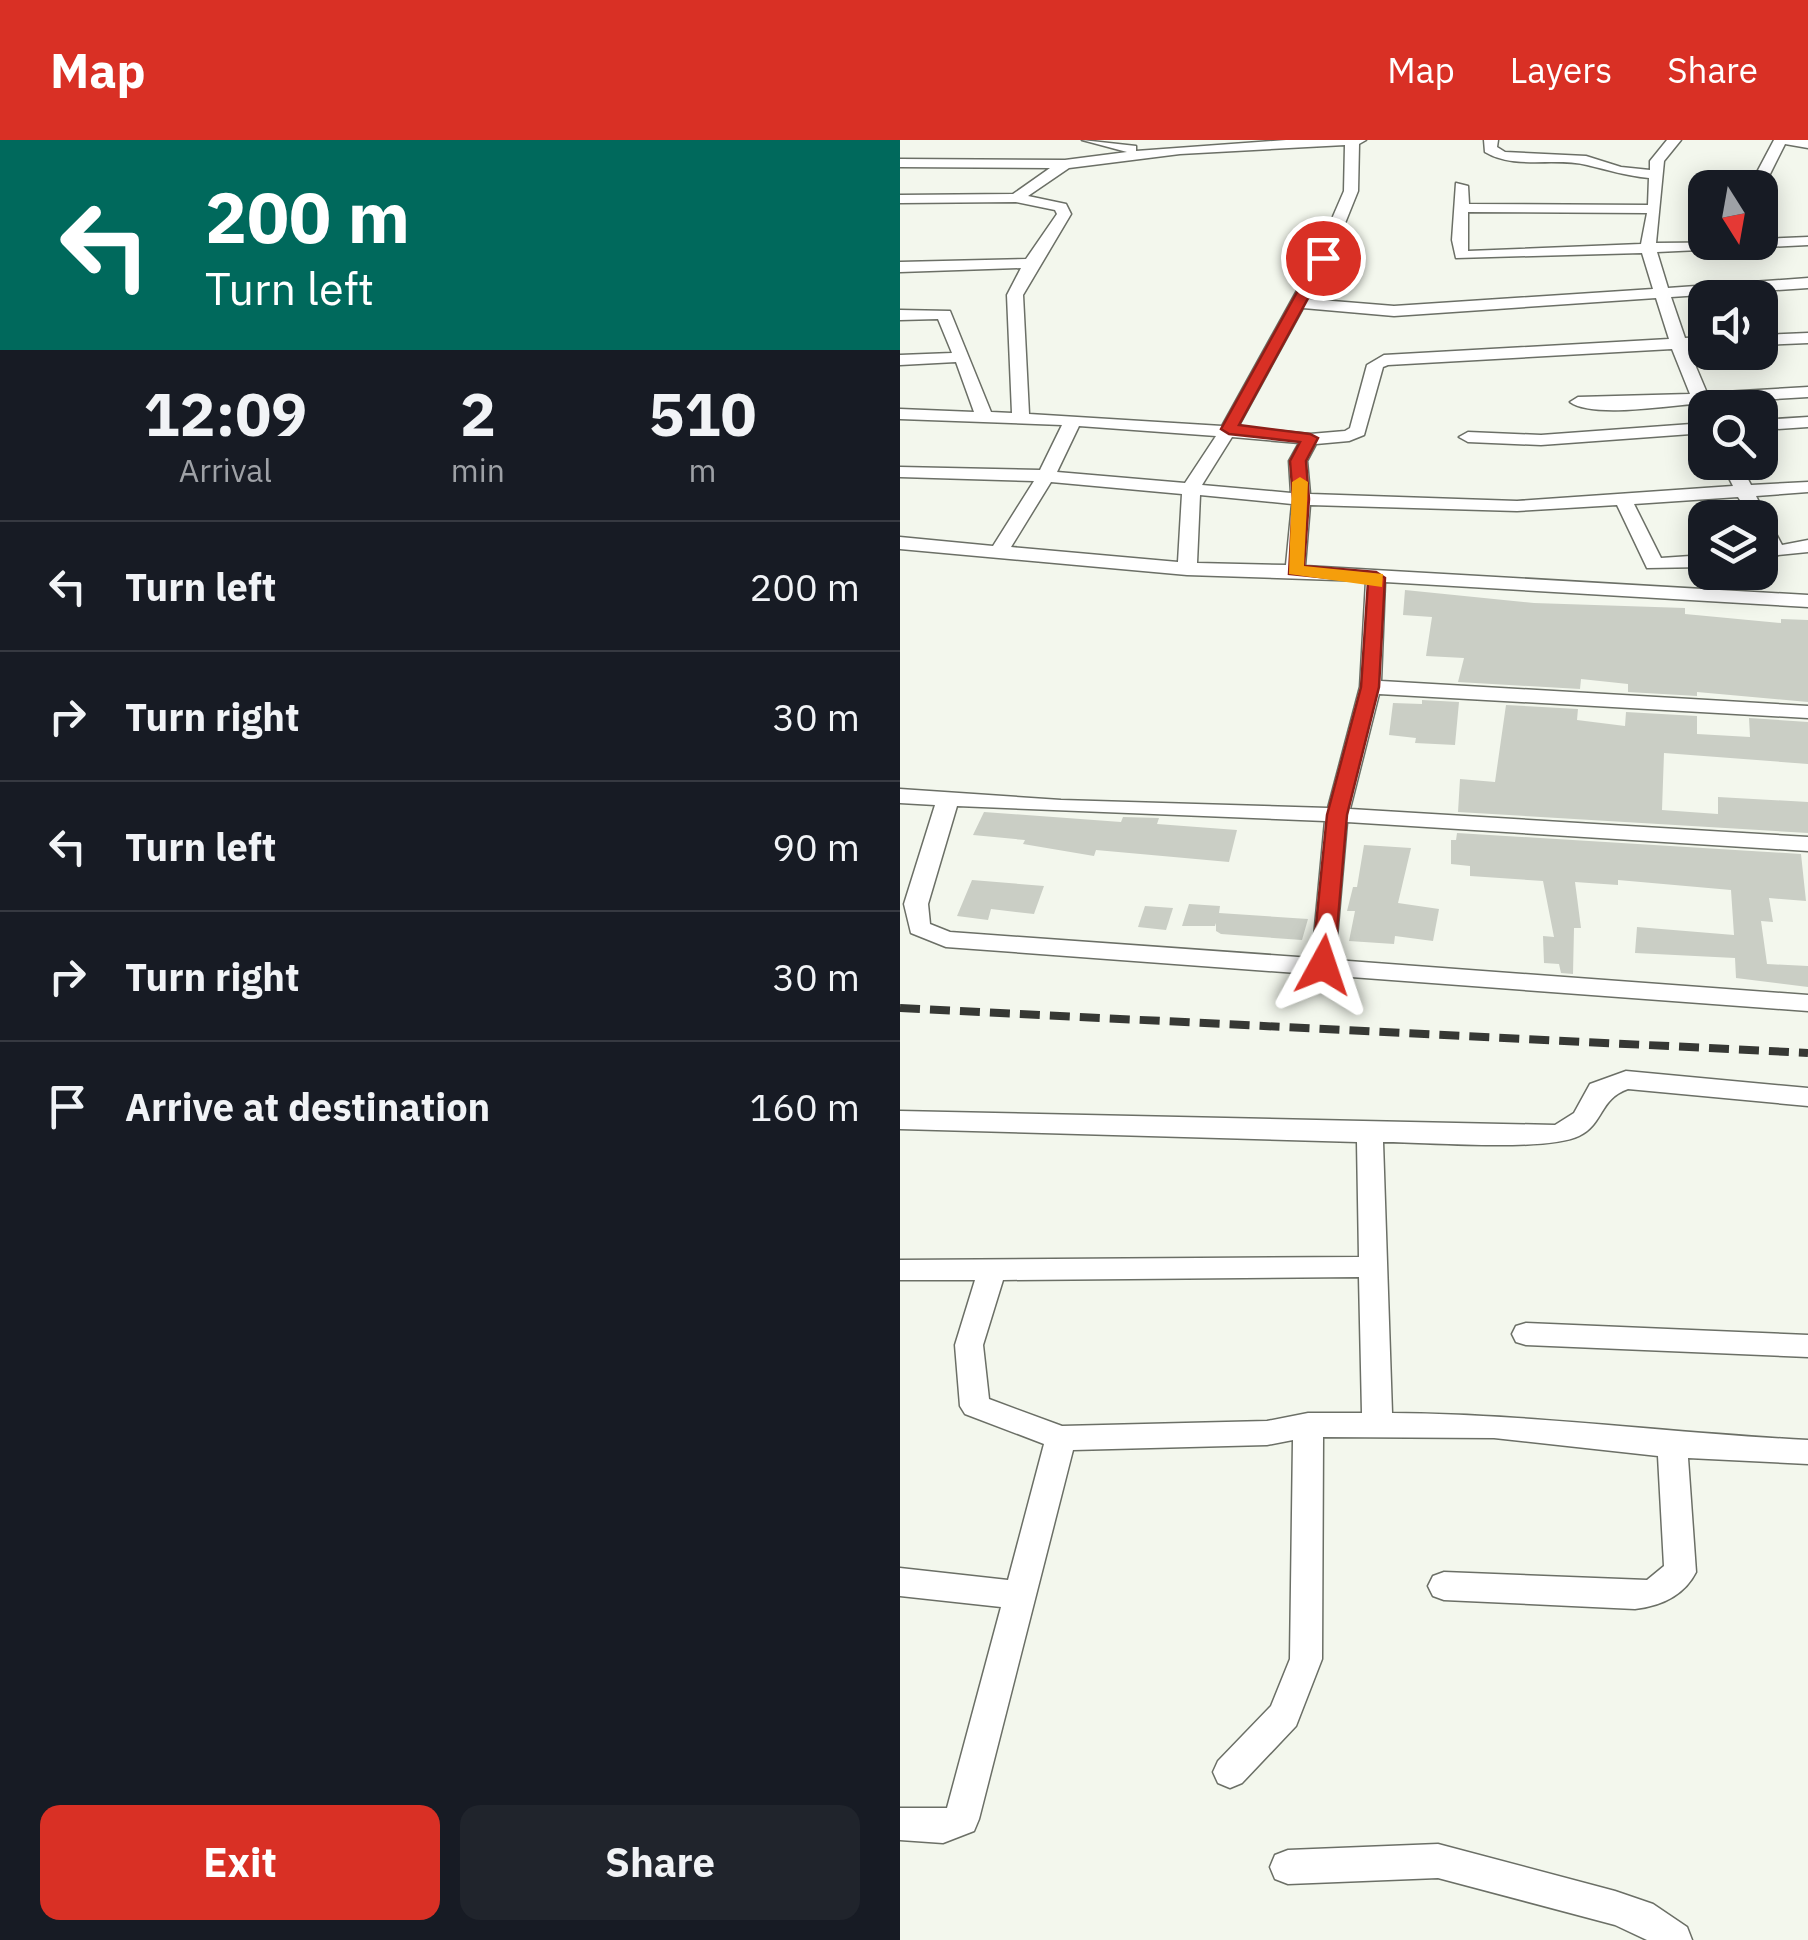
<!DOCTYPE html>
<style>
:root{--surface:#171b24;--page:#20242c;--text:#f1f3f6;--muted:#9ea1a6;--line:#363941;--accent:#d93025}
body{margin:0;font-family:"IBM Plex Sans",sans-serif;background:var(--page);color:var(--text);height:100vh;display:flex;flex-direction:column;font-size:38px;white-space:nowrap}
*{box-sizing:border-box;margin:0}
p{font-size:32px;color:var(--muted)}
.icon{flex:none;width:55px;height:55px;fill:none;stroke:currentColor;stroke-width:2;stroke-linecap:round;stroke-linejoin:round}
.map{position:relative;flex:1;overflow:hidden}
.panel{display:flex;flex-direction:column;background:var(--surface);width:900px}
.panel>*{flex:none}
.banner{background:#00695c;color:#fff;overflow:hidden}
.needle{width:65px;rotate:169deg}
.controls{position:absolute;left:788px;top:30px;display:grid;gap:20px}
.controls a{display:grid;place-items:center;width:90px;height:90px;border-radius:20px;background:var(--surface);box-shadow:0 5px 25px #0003;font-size:50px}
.pin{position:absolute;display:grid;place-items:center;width:85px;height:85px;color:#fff;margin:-42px;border:5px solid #fff;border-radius:50%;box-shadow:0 2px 10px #0007}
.me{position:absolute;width:110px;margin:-55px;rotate:5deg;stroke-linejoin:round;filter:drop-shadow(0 0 8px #0008)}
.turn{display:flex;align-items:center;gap:35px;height:210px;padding:0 40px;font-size:45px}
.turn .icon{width:130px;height:130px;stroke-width:2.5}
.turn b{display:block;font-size:70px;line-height:85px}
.eta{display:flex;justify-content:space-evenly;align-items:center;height:170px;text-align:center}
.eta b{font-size:60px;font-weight:800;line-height:70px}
.primary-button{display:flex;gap:20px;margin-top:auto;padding:20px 40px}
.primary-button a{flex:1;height:115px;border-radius:20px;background:var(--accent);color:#fff;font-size:40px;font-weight:800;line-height:115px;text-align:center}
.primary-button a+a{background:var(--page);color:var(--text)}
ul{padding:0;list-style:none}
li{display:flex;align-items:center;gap:30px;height:130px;padding:0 40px;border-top:2px solid var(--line)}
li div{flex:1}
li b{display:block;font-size:38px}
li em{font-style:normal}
header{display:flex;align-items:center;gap:60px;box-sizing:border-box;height:140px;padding:0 50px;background:var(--accent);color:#fff}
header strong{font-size:48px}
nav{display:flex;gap:55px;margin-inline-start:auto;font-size:35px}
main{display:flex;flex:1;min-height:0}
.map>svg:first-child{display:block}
.building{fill:#cacec5}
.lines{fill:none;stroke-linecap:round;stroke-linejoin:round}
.street-casing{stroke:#6b6f66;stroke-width:3}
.street{fill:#fff;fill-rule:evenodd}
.rail{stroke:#363834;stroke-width:8;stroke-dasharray:20 10;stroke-linecap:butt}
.route{fill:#d93025;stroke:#8d1f18;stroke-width:2.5}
.slow{fill:#f59e0b}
</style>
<header>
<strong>Map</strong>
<nav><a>Map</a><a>Layers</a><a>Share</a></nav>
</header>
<main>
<section class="panel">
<div class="banner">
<div class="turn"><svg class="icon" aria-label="left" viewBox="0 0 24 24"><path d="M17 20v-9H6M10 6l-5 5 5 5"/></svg><div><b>200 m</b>Turn left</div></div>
</div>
<div class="eta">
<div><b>12:09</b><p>Arrival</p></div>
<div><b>2</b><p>min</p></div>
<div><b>510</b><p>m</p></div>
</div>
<ul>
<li><svg class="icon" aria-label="left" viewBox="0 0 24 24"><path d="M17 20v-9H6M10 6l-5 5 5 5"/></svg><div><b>Turn left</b></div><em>200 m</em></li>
<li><svg class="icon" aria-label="right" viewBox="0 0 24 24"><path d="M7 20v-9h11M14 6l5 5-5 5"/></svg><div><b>Turn right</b></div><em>30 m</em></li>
<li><svg class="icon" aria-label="left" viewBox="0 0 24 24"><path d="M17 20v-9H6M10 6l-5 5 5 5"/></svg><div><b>Turn left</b></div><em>90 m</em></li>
<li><svg class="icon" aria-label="right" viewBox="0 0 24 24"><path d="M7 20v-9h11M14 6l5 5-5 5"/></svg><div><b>Turn right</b></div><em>30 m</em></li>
<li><svg class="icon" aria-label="arrive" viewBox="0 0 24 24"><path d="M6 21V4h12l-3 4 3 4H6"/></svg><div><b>Arrive at destination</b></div><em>160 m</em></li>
</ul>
<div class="primary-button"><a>Exit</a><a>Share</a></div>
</section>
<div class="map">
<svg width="908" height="1800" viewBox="0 0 908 1800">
<rect width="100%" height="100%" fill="#f3f7ed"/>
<!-- building -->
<g class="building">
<polygon points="505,450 634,463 785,468 785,474 881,483 881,479 908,480 908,562 797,552 797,556 728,552 728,544 681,539 680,549 558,542 564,518 526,516 532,477 503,475"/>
<polygon points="522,560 559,562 555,605 515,603 516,598 489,595 493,563 522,564"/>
<polygon points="606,565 678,569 677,580 725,586 726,572 797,576 797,594 850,597 849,578 908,582 908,624 764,613 762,670 818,674 818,657 908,662 908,693 558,672 560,639 595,642"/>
<polygon points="84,672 221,682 223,677 259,678 257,684 337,690 329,722 196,710 194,716 123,704 125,700 73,695"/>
<polygon points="557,693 901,714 906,761 869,758 873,782 861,781 867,824 908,826 908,847 836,838 835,818 735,813 737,787 834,795 831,750 718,740 718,745 675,742 681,788 674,788 673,834 661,833 659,824 644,823 643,796 654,797 643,741 570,736 570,726 551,724 551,700 556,700"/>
<polygon points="464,705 511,708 498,763 539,769 533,801 495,796 494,804 449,801 455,771 447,771 453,747 457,747"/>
<polygon points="72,740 144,746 134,774 91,769 88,780 57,776"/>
<polygon points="289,764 320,766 319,773 408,779 402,800 321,794 316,791 316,783 315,786 282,786"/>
<polygon points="245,766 273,768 266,790 238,787"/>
</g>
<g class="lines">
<!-- street casing -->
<g class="street-casing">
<g id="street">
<path d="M 182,0 L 236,6 L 236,11 L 386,0 L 466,0 L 459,4 L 458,51 L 431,118 L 408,159 L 494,166 L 753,149 L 742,113 L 556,118 L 552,100 L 556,43 L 568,46 L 569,64 L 748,65 L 749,38 C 727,36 708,30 687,25 C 654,17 615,30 585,12 L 584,0 L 598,0 L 597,7 L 605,12 L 686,16 L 721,27 L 750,30 L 750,21 L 767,0 L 781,0 L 764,21 L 756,103 L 860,102 L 860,99 L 908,97 L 908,105 L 757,112 L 768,148 L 908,138 L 908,148 L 771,157 L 785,198 L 805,197 L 805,207 L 788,208 L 807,253 L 908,247 L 908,257 L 811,263 L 812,268 L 805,268 L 805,275 L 799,274 L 794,264 C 765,266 692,278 670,262 L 678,257 L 790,254 L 772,209 L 488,225 L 483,227 L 464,295 L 449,301 L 416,304 L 407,321 L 410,354 L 617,361 L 833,346 L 821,322 L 839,322 L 851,345 L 908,342 L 908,352 L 856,356 L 860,364 L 851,369 L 845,368 L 838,357 L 734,364 L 761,418 L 805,415 L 805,427 L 747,428 L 717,365 L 617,371 L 410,365 L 405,426 L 908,455 L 908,467 L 485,442 L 481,541 L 908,566 L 908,578 L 479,554 L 450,669 L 908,697 L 908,711 L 447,682 L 435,820 L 908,855 L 908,871 L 46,807 L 11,793 L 4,764 L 35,665 L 0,663 L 0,649 L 161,660 L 428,668 L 460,547 L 466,441 L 287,435 L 0,409 L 0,397 L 93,406 L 134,341 L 0,337 L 0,327 L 140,330 L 162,285 L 0,279 L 0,269 L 74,272 L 56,222 L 0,225 L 0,215 L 52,213 L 38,179 L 0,180 L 0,170 L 50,171 L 91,272 L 112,273 L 107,155 L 121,128 L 0,132 L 0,122 L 126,119 L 157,74 L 155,70 L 116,62 L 0,63 L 0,55 L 113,54 L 150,28 L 0,27 L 0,19 L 165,20 L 227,12 ZM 445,5 L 444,51 L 415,118 L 322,286 L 129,274 L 123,155 L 171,74 L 166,64 L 128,56 L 169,28 L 280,14 ZM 568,72 L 747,73 L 741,104 L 568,111 ZM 756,158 L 769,199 L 484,215 L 467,225 L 450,288 L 445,291 L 410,294 L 338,287 L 403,168 L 494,176 ZM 179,286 L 316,296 L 285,343 L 157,332 ZM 332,297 L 399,303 L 389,321 L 391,353 L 302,345 ZM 151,342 L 282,354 L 278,422 L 111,407 ZM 300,355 L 392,364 L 386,425 L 297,423 ZM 57,666 L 425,681 L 412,818 L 50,792 L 30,784 L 28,764 Z"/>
<polygon points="874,0 908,0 908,8 885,4 870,34 867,69 860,73 856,34"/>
<polygon points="908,193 908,203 860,205 860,195"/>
<polygon points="908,277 908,287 860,290 860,280"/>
<polygon points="805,283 805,293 641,305 568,302 559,297 568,292 641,295"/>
<polygon points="860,375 867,377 882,405 908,400 908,412 869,416 860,399 860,378 853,378"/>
<path d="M 726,931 L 908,948 L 908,966 L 728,949 C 699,959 704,984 679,996 C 647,1012 526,1002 483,1002 L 492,1273 C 631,1274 769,1293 908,1300 L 908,1324 L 788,1318 L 796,1432 C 784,1456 760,1466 735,1469 L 544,1460 L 533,1456 L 528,1446 L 533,1436 L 544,1432 L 747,1440 L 764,1426 L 758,1316 L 594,1298 L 423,1297 L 422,1519 L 396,1586 L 342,1643 L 330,1648 L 318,1643 L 313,1632 L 318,1621 L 371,1566 L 390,1519 L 393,1300 L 367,1305 L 173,1310 L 79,1679 L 74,1691 L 43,1703 L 0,1700 L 0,1668 L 47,1668 L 101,1467 L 0,1456 L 0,1428 L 108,1440 L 144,1304 L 65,1274 L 60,1266 L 55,1205 L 75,1140 L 0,1140 L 0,1120 L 459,1117 L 457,1002 L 0,989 L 0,971 L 655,985 L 674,973 L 690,944 ZM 459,1137 L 462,1273 L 408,1273 L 367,1281 L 162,1286 L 89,1259 L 83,1205 L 103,1140 Z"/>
<polygon points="626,1183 908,1195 908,1217 626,1205 616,1202 612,1194 616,1186"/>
<polygon points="538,1704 715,1751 753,1764 787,1787 792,1800 747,1800 715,1785 538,1738 388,1744 375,1739 370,1727 375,1715 388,1710"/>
</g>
</g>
<!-- street -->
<use href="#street" class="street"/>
<!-- rail -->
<polyline class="rail" points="0,868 908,913"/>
</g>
<!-- route -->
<polygon class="route" points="423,114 430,118 339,285 410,294 418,298 406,321 409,359 404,426 476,432 485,438 479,547 447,675 434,825 423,832 412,825 427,675 461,547 468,442 389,434 393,359 390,321 400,302 329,294 321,289 416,118"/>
<!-- slow -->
<polygon class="slow" points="400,337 408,342 404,426 483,434 482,447 389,434 392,342"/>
</svg>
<div class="controls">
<a><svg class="needle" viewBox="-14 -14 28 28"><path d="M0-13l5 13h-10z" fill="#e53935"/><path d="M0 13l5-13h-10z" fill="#9ea1a6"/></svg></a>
<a><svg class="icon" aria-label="sound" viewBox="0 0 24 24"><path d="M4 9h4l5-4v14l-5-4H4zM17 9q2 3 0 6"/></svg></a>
<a><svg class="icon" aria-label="search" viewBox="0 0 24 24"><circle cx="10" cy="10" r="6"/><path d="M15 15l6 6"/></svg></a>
<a><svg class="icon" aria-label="layers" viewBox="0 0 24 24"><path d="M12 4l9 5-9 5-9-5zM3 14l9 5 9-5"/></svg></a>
</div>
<div class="pin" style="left:423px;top:118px;background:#d93025"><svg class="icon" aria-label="arrive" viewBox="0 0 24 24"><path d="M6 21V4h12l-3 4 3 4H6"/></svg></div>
<svg class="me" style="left:423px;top:825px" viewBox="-20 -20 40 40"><path d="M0-17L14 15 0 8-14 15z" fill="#d93025" stroke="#fff" stroke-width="4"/></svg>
</div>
</main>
